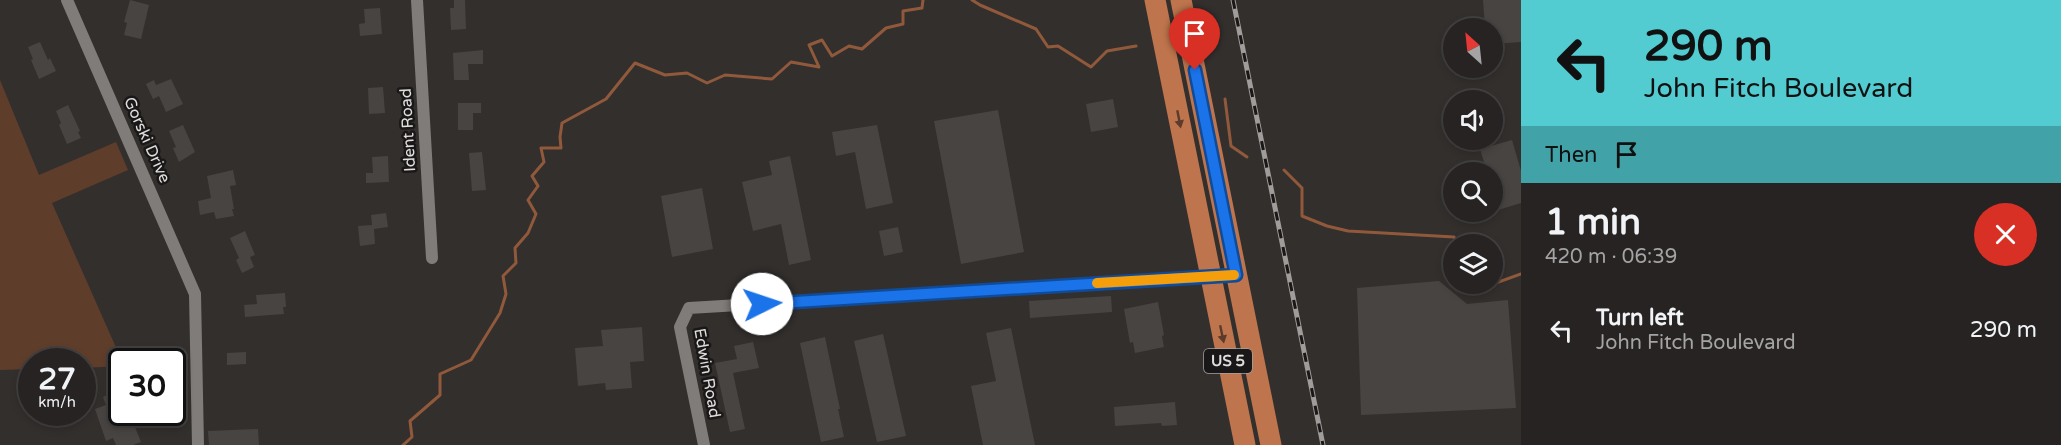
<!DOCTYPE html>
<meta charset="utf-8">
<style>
:root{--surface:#262322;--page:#322f2f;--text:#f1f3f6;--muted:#a4a4a5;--line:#424040}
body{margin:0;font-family:"Varela Round",sans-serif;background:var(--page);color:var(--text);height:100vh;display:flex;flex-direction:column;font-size:22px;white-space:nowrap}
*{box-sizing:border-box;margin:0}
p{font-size:20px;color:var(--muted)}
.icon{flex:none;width:33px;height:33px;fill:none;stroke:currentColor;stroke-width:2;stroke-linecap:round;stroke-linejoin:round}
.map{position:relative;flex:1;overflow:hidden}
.sheet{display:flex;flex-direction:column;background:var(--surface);width:540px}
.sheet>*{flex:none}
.hud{background:#52ccd1;color:#111;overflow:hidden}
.needle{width:39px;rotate:333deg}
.buttons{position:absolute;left:1443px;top:18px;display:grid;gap:12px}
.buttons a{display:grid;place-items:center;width:60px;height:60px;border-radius:50%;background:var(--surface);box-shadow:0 3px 9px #0003,0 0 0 2px var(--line);font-size:30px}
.speed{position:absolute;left:18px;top:348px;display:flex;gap:12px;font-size:30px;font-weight:700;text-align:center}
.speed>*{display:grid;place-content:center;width:78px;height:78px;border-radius:50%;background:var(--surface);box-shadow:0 3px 9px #0003,0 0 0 2px var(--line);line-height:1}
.speed small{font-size:15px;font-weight:400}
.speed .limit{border:3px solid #111;border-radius:9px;background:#fff;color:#111}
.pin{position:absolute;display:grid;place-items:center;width:51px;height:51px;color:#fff;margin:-62px -26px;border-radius:50% 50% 50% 0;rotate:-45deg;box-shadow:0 0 6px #0007}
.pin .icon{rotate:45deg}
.me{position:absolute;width:66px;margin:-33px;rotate:86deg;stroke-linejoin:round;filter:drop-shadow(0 0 4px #0008)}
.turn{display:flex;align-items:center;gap:21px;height:126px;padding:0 24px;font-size:27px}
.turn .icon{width:78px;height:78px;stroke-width:2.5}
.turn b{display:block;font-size:42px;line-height:51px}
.then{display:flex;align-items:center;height:57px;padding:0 24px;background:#0003;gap:12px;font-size:22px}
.round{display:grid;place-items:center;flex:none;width:63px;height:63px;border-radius:32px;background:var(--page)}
.overview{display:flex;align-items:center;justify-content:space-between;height:102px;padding:0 24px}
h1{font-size:36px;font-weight:800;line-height:45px}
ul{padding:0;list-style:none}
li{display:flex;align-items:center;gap:18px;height:90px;padding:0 24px}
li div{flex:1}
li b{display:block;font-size:22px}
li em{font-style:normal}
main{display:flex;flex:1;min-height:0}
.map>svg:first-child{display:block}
.green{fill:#5f3d2b}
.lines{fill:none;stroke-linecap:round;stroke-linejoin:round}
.stream{stroke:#91593b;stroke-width:3}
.building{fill:#484442}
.street{stroke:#807c7a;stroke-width:12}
.highway{stroke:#be744c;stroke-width:21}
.rail-casing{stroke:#9f9c9a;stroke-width:5}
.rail{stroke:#191717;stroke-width:3;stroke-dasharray:9;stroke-linecap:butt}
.oneway{fill:#5b3c2c}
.route-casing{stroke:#114b97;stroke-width:15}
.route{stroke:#1a73e8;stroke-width:10}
.slow{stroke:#f59e0b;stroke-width:10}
.labels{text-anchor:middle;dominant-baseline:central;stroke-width:5;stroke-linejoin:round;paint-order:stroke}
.shield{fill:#191717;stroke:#a5a2a2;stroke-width:1.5}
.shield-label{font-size:15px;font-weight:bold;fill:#e1dedd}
.street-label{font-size:16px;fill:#e1dedd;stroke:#191717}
</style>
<main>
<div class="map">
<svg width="1521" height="445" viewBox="0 0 1521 445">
<rect width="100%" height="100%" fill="#322f2d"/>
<!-- green -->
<polygon class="green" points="0,80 39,175 116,142 128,170 52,203 122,361 121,366 83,368 82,362 32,362 31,369 0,370"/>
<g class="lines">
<!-- stream -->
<g class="stream">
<polyline points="972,0 980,5 1036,29 1048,47 1058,46 1091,67 1107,51 1136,46"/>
<polyline points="1225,99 1231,146 1247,157"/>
<polyline points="1284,170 1302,188 1302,216 1327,226 1348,231 1454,237 1458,244"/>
<polyline points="1479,284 1482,288 1521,274"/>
<polyline points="403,445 412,437 410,421 440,395 440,374 471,360 500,313 506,294 503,276 516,263 515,248 528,233 536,214 528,200 538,186 532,176 544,162 541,148 561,148 560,137 562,123 606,99 635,63 665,75 687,73 707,83 725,75 772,79 791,62 819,67 809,45 822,40 832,56 849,46 862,49 886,28 903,24 903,11 922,8 923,0"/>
</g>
</g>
<!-- building -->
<g class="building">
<polygon points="130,0 149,5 141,39 124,35 127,23 124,22"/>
<polygon points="454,0 465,0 466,29 451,30 450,8 454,8"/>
<polygon points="1483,0 1521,0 1521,42 1492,44 1492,28 1485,28"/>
<polygon points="380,8 382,34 360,36 359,24 365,23 364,9"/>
<polygon points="40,42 48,60 50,58 56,71 39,79 31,60 33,59 28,47"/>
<polygon points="483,50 483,64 468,64 469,80 454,80 453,53"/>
<polygon points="171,79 183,104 166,112 159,96 153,99 146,84 154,80 156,85"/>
<polygon points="383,87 385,113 369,114 368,88"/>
<polygon points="1113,99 1118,127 1091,132 1086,104"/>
<polygon points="458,103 481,103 481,113 473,113 473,130 458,130"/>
<polygon points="68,105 80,131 78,132 81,138 67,144 59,125 61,123 56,111"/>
<polygon points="998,110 1024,252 961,264 934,121"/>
<polygon points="183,125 195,152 179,162 173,148 176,147 169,131"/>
<polygon points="877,125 893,203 866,209 855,152 836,156 832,132"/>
<polygon points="1512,140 1521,171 1521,203 1498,210 1492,192 1492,172 1487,172 1480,149"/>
<polygon points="482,152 486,190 472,191 469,153"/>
<polygon points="388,156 389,182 366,183 366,173 373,173 372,157"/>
<polygon points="790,156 811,260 789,265 781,224 753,231 742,182 772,175 769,161"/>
<polygon points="233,170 236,185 230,186 234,209 232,209 234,216 216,219 214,212 200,215 198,201 211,198 207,176"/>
<polygon points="702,188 713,249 672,257 661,196"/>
<polygon points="386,213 388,227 374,229 375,244 360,246 358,226 372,225 371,215"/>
<polygon points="898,227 903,252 884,256 879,231"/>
<polygon points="245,231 255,255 250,257 254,267 242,273 236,260 239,258 230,238"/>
<polygon points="1439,281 1467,304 1508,300 1516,408 1361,415 1357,288"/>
<polygon points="285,293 286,307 283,307 284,314 245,317 244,305 257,304 256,295"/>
<polygon points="1111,296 1112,312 1030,318 1029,301"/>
<polygon points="1158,302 1164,335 1162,336 1164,347 1135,353 1133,342 1130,343 1124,309"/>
<polygon points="642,327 644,361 630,362 632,388 606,390 605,383 578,386 575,348 603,346 601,330"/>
<polygon points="1011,328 1035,445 983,445 971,386 996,381 986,333"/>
<polygon points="883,334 906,436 877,442 854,341"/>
<polygon points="825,337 840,409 838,409 844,437 821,442 800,343"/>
<polygon points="753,342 759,368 733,373 745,429 730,432 715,363 737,359 734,346"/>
<polygon points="246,352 246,364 227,365 227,353"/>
<polygon points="116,391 117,394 122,392 122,412 129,412 141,442 133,445 116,445 113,438 106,441 95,409 106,405 103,397"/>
<polygon points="1175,402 1177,425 1162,426 1161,423 1115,426 1114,407"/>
<polygon points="258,429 259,445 209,445 208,431"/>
</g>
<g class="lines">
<!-- street -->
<g class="street">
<polyline points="67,0 195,294 198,445"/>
<polyline points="417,0 432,258"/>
<polyline points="704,445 680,327 689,308 1236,275"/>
</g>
<!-- highway -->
<g class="highway">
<polyline points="1155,0 1245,445"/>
<polyline points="1181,0 1271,445"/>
</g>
<!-- rail casing -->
<g class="rail-casing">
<polyline id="rail" points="1233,0 1323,445"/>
</g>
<!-- rail -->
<use href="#rail" class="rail"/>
</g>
<!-- one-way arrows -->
<defs><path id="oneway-solid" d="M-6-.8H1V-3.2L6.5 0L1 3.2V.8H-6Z" transform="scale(1.5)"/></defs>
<g class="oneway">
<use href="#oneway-solid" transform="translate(1179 119) rotate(79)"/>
<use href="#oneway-solid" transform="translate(1222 334) rotate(78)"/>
</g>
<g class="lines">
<!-- route casing -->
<g class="route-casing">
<polyline id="route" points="762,304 1236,275 1195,70"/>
</g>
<!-- route -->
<use href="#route" class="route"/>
<!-- slow -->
<polyline class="slow" points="1097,283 1234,275"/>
</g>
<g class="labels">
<!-- shield labels -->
<rect class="shield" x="1204" y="349" width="48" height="24" rx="4.5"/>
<g class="shield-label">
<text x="1228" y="361">US 5</text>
</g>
<!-- street labels -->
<g class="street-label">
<text transform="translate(408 130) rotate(-93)">Ident Road</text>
<text transform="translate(147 140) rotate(66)">Gorski Drive</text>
<text transform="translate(707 373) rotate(80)">Edwin Road</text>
</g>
</g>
</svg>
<div class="buttons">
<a><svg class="needle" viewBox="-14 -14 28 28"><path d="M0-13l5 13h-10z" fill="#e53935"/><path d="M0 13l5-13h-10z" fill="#a4a4a5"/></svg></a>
<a><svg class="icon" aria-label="sound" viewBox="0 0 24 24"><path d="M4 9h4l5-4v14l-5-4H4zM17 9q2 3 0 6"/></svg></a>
<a><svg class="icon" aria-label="search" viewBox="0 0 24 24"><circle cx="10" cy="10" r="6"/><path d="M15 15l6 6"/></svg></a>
<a><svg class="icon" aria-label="layers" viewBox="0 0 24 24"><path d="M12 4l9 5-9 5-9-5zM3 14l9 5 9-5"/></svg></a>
</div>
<div class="speed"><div>27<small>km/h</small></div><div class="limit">30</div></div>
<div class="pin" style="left:1195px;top:70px;background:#d93025"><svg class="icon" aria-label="arrive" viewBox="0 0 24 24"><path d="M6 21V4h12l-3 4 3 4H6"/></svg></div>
<svg class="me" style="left:762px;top:304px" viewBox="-20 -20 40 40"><circle r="19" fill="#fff"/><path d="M0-13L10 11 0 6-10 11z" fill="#1a73e8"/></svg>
</div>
<section class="sheet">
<div class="hud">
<div class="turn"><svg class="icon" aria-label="left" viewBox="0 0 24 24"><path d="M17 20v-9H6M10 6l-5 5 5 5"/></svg><div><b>290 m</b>John Fitch Boulevard</div></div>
<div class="then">Then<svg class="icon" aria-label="arrive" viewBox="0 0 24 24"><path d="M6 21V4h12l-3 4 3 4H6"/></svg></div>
</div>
<div class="overview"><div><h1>1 min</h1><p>420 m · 06:39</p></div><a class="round" style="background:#d93025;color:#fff"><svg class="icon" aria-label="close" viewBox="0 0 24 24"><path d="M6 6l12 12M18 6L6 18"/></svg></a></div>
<ul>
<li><svg class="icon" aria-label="left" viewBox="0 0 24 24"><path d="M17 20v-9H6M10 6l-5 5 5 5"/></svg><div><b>Turn left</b><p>John Fitch Boulevard</p></div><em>290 m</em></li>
</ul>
</section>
</main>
